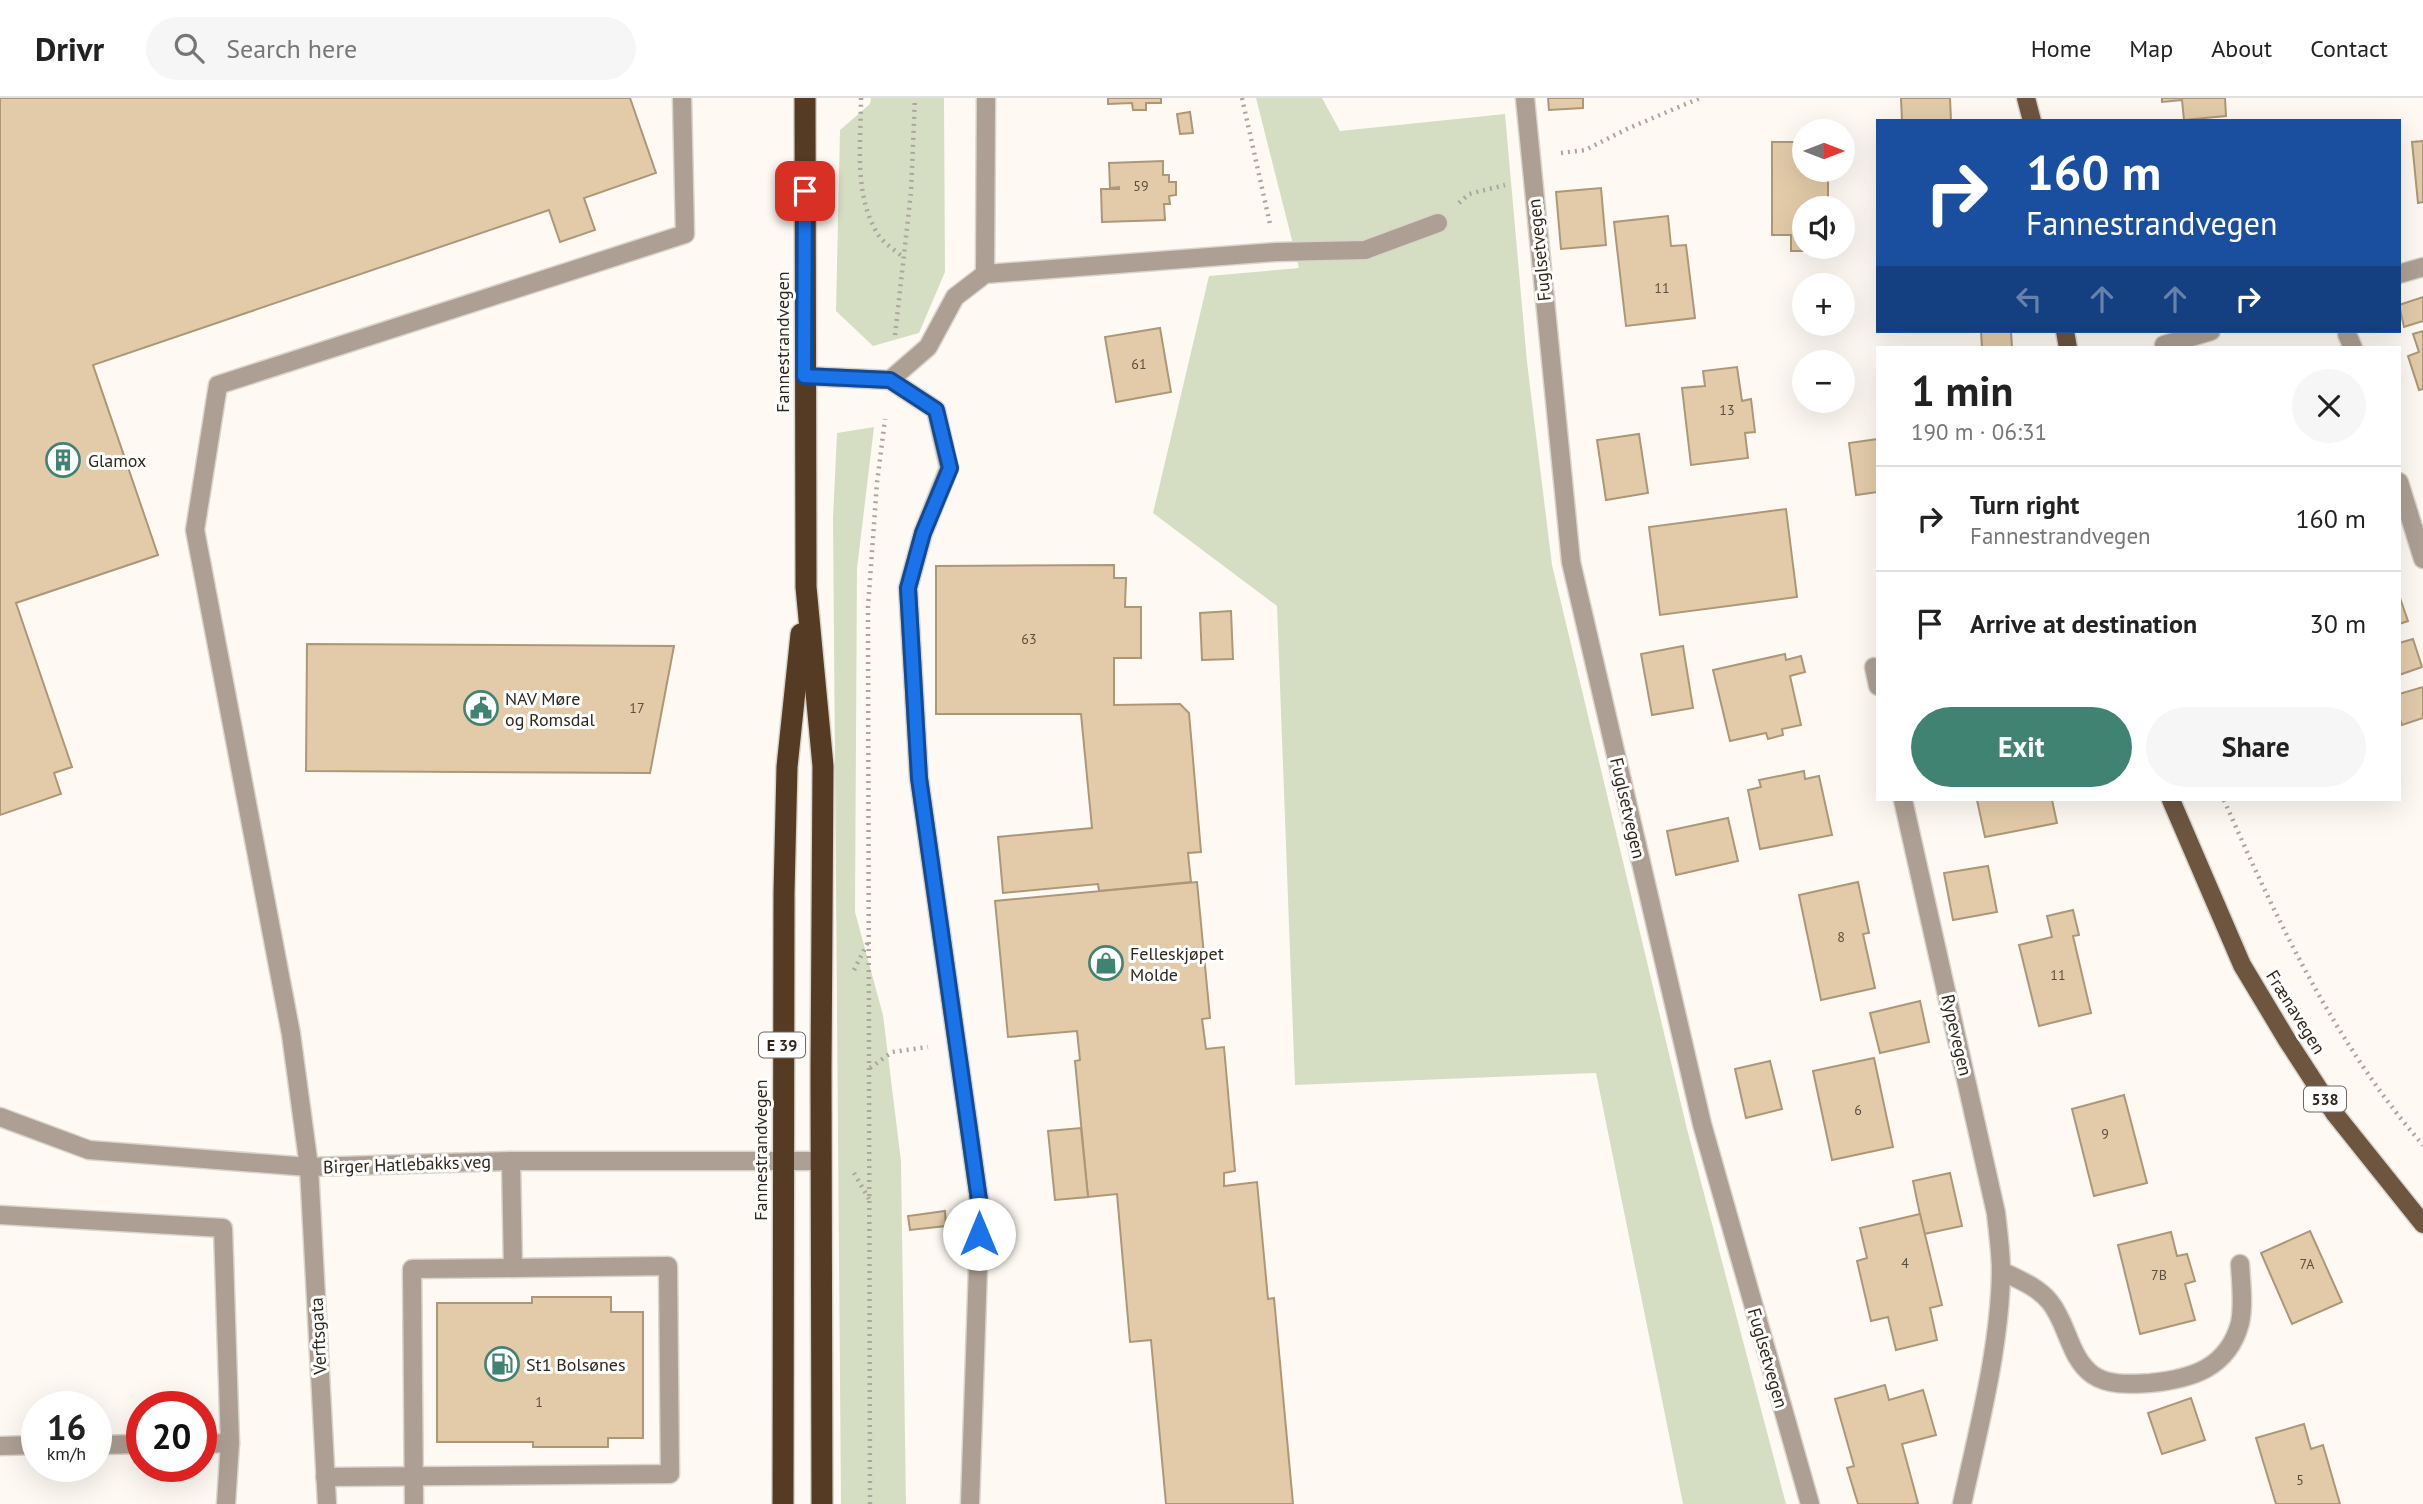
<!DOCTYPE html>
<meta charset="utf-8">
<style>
:root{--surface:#fff;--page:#f6f6f6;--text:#222;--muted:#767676;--line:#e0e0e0;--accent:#418373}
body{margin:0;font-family:"PT Sans",sans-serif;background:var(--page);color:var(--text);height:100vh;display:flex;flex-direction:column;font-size:26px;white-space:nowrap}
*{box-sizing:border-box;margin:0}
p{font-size:23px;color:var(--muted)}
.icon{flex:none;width:38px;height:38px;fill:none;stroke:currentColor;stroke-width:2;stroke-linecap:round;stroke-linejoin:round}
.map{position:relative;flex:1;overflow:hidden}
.side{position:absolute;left:1876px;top:248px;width:525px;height:455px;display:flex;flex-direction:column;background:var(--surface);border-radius:0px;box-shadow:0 7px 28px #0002}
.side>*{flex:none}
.hud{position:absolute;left:1876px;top:21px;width:525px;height:214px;border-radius:0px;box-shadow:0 7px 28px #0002;background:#1a4fa0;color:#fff;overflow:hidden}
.needle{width:46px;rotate:90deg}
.fabs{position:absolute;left:1792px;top:21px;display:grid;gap:14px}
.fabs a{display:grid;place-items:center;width:63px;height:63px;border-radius:50%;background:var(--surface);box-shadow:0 7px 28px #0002;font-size:35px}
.speed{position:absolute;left:21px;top:1293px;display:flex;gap:14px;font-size:35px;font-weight:700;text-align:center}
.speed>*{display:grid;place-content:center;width:91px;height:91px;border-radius:50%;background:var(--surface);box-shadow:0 7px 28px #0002;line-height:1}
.speed small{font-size:18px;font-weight:400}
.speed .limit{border:10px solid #d22;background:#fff;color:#111}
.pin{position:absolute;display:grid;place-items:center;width:60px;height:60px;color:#fff;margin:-30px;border-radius:14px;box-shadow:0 4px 10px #0006}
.me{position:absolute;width:77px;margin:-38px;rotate:0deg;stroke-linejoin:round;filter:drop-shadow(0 0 5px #0008)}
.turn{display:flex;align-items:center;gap:24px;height:147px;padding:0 35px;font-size:32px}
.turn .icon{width:91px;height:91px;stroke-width:2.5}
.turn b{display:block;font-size:49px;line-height:60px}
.lanes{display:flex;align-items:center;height:66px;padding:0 35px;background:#0003;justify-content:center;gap:35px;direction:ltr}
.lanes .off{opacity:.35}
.round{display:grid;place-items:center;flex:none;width:74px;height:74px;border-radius:37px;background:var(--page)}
.summary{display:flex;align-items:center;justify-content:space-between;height:119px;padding:0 35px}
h1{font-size:42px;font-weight:700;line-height:52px}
.action{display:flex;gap:14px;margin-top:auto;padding:14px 35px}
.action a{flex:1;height:80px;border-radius:42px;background:var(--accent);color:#fff;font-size:28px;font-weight:700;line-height:80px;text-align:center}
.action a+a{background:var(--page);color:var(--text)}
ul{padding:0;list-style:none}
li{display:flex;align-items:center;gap:21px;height:105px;padding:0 35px;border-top:2px solid var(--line)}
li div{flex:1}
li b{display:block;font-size:26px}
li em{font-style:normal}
header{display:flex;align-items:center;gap:42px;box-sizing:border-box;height:98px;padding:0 35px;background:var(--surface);border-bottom:2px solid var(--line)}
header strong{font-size:33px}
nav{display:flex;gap:38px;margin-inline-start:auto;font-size:24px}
.search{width:490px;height:63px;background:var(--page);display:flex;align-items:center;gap:18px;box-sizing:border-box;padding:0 24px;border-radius:38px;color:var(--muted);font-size:26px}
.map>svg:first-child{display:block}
.green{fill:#d5dec3}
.building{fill:#e3cba9;stroke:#ac9779;stroke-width:2}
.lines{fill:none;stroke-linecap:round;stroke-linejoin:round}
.minor-casing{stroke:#d9d4cc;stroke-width:21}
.major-casing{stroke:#d9d4cc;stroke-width:21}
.highway-casing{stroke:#d9d4cc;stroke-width:24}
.path{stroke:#aca69e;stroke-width:4.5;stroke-dasharray:2 5;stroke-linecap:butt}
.minor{stroke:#ad9f93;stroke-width:18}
.major{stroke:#6d5540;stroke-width:18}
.highway{stroke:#553b23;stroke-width:21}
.route-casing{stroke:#114b97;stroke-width:18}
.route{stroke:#1a73e8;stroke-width:12}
.labels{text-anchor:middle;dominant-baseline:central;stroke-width:6;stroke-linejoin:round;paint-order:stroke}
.number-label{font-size:14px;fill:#5b4f3e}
.shield{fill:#fff;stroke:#6d675f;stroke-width:2}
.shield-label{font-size:16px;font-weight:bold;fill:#2e261a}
.street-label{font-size:18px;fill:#2e261a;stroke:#fff}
.poi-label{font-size:18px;fill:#2e261a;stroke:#fff;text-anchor:start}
</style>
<header>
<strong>Drivr</strong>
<div class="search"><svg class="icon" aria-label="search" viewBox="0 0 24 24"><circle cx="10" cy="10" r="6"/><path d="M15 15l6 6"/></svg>Search here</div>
<nav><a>Home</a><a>Map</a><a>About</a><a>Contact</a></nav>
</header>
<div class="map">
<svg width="2423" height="1406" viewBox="0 0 2423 1406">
<rect width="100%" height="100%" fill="#fefaf3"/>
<!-- green -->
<g class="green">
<polygon points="871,0 944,0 945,174 919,235 873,248 836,213 840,32 870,6"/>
<polygon points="1256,0 1322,0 1340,33 1505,16 1527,264 1552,467 1687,1031 1786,1406 1683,1406 1596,975 1295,987 1277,508 1153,415 1209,178 1299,170"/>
<polygon points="874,329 857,471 855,814 883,917 901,1063 906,1406 841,1406 833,420 837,335"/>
</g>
<!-- building -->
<g class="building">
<polygon points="0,0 630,0 656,75 584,100 595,132 560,144 549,112 93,267 158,457 16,505 72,669 54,675 61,696 0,717"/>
<polygon points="1108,0 1161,0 1161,5 1146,5 1146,12 1133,12 1132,5 1108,6"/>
<polygon points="1548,0 1583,0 1583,10 1549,12"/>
<polygon points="1901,0 1950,0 1951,23 1902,23"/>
<polygon points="2162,0 2225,0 2226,18 2184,22 2182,2 2162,4"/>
<polygon points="1190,14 1193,35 1180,36 1177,16"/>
<polygon points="2423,43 2423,104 2418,105 2412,44"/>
<polygon points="1772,44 1804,44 1804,72 1828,72 1828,110 1804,110 1804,149 1814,149 1814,153 1791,153 1791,137 1772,137"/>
<polygon points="1163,63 1163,77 1169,77 1169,84 1176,84 1176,97 1169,98 1170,106 1164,106 1165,122 1102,124 1101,91 1119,91 1119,89 1110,90 1109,65"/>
<polygon points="1601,90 1606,147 1561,151 1556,94"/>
<polygon points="1668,118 1671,148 1686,147 1695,220 1626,228 1614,124"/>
<polygon points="2423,199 2423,223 2404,229 2399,207"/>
<polygon points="1160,230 1171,294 1116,304 1105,239"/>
<polygon points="1981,233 2011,233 2012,250 1982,250"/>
<polygon points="2423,233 2423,291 2419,292 2408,258 2419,254 2413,236"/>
<polygon points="1737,269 1742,303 1751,301 1755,334 1745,335 1748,360 1691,367 1682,290 1705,288 1703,273"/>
<polygon points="1639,336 1648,395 1606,402 1597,342"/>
<polygon points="1878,341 1878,394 1856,397 1849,345"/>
<polygon points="1786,411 1797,499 1660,517 1649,429"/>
<polygon points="1114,467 1114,480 1126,480 1125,509 1141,509 1141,560 1114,560 1114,607 1180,606 1189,615 1201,754 1188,755 1191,784 1099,793 1098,786 1003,795 998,739 1092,730 1081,616 936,616 936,468"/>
<polygon points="2399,497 2408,523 2399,526"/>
<polygon points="1231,513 1233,561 1202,562 1200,515"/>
<polygon points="2413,541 2422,569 2399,577 2399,545"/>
<polygon points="307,546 674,548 650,675 306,673"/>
<polygon points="1683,548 1693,610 1652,617 1641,556"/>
<polygon points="1785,556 1786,562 1801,558 1805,574 1790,578 1801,627 1782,631 1783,637 1768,641 1766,635 1730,643 1713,572"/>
<polygon points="2423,589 2423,620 2402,627 2399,619 2399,596"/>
<polygon points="1804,673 1805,681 1819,678 1832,737 1760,751 1748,692 1761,689 1759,682"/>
<polygon points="1977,702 2052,702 2057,725 1985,739"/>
<polygon points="1728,720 1738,763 1676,777 1667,733"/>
<polygon points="1988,768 1997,814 1953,822 1944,775"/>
<polygon points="1197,784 1210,920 1202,921 1206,951 1224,949 1235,1073 1224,1075 1224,1088 1257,1084 1268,1201 1274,1200 1293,1406 1166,1406 1151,1242 1130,1244 1117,1096 1088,1099 1075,963 1080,962 1077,933 1008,939 995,803"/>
<polygon points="1858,784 1869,835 1863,836 1875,890 1821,902 1799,797"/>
<polygon points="2073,812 2079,837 2073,838 2091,915 2039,928 2019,847 2052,839 2047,818"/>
<polygon points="1920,903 1929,944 1880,955 1870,915"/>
<polygon points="1874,960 1893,1049 1832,1062 1813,973"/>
<polygon points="1770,963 1782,1011 1746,1020 1735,971"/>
<polygon points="2124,997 2147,1085 2094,1098 2072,1011"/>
<polygon points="1081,1030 1088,1099 1055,1102 1048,1033"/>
<polygon points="1950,1075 1962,1128 1924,1136 1913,1083"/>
<polygon points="945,1113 946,1128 910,1132 908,1118"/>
<polygon points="1920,1116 1942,1207 1930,1210 1937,1242 1896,1252 1888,1219 1871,1223 1857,1163 1867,1160 1860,1130"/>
<polygon points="2310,1133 2342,1204 2292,1226 2261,1155"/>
<polygon points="2171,1134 2177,1158 2187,1156 2195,1183 2185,1186 2195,1222 2140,1236 2118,1147"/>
<polygon points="532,1199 611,1199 611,1214 643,1214 643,1340 608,1340 608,1349 533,1349 533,1344 437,1344 437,1205 532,1205"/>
<polygon points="1885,1287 1889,1302 1923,1292 1936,1337 1902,1346 1918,1405 1914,1406 1858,1406 1847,1370 1854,1368 1835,1301"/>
<polygon points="2191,1300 2205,1342 2162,1356 2148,1315"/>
<polygon points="2304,1326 2311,1351 2323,1347 2340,1406 2276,1406 2256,1340"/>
</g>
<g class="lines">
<!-- minor casing -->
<g class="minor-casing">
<g id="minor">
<polyline points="1525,0 1571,464 1702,1026 1810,1406"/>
<polyline points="985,176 986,0"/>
<polyline points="2399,176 2423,169"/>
<polyline points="2347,236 2353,250"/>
<polyline points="2164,247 2211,233"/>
<polyline points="804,278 890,282 928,249 955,199 985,176 1276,154 1365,152 1438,125"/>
<polyline points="890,282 936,312 949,370 923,435 908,490 919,680 980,1109 970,1406"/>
<polyline points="2399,384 2423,461"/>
<polyline points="1874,569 1878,588"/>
<path d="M 1903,702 L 1996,1115 C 1998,1134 2001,1154 2001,1174 C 2000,1249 1978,1333 1962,1406"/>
<polyline points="0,1019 89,1052 309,1069 511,1063 822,1063"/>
<polyline points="0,1117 223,1130 230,1345 226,1406"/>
<path d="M 2001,1173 C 2018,1181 2038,1189 2050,1204 C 2068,1226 2069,1260 2093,1277 C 2109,1288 2131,1286 2150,1285 C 2192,1281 2228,1270 2240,1225 C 2244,1206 2241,1185 2240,1166"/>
<polyline points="201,1346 230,1345"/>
<polyline points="96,1347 142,1346"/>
<polyline points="0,1348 37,1347"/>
<polyline points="325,1379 670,1376 668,1168 513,1170 511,1063"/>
<polyline points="327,1406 309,1069 291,936 195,432 218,287 685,136 682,0"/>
<polyline points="414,1406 412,1171 513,1170"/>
</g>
</g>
<!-- major casing -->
<g class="major-casing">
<g id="major">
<polyline points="2026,0 2032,23"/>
<polyline points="2065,233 2068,250"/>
<polyline points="2171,702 2242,867 2287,942 2335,1016 2423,1126"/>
</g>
</g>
<!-- highway casing -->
<g class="highway-casing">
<g id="highway">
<polyline points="805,0 806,489 823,668 821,973 822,1406"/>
<polyline points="783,1406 784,795 787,669 801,536"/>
</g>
</g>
<!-- path -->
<g class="path">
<path d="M 861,0 C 861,45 853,98 879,138 C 885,146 896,153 903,159"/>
<polyline points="1242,0 1270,126"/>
<polyline points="1561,55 1585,52 1627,31 1700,0"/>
<polyline points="1459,105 1469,96 1505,87"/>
<polyline points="895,237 911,94 915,0"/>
<path d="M 2224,702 C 2276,821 2337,949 2423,1047"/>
<polyline points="854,872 869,842"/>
<polyline points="870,970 892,954 928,949"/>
<polyline points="854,1075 869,1101"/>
<polyline points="870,1406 868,509 877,385 885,321"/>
</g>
<!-- minor -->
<use href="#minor" class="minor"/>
<!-- major -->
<use href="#major" class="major"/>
<!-- highway -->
<use href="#highway" class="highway"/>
</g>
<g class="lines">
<!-- route casing -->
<g class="route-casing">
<polyline id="route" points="805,93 804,278 890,282 936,312 950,370 923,435 908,490 919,680 980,1109 979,1136"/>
</g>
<!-- route -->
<use href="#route" class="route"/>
</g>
<!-- icons -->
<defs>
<g id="building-ring" transform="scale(1.75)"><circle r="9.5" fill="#fff" stroke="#418373" stroke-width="1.5"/><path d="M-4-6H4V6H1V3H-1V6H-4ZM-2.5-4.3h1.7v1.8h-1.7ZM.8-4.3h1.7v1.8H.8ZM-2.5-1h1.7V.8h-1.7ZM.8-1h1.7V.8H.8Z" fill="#418373"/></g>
<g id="civic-ring" transform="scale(1.75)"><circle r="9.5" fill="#fff" stroke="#418373" stroke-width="1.5"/><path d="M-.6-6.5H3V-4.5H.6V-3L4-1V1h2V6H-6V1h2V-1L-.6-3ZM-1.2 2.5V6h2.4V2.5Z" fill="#418373"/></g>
<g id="shop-ring" transform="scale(1.75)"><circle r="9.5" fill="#fff" stroke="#418373" stroke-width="1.5"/><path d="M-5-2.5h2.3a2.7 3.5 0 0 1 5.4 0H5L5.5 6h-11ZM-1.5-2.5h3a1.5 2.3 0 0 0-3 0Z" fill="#418373"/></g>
<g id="fuel-ring" transform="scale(1.75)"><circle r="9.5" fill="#fff" stroke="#418373" stroke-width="1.5"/><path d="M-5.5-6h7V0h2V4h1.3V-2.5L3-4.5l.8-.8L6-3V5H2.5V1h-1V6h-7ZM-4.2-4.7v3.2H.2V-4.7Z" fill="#418373"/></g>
</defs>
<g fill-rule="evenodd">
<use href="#building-ring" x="63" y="362"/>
<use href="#civic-ring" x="481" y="610"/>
<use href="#shop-ring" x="1106" y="865"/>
<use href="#fuel-ring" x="502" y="1266"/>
</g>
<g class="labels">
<!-- number labels -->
<g class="number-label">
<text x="1141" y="88">59</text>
<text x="1662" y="190">11</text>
<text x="1139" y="266">61</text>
<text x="1727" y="312">13</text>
<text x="1029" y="541">63</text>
<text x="637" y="610">17</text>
<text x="1841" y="839">8</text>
<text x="2058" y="877">11</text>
<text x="1858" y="1012">6</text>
<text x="2105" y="1036">9</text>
<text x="1905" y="1165">4</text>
<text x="2307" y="1166">7A</text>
<text x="2159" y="1177">7B</text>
<text x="539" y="1304">1</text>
<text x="2300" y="1382">5</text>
</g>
<!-- shield labels -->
<g class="shield">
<rect x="759" y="934.5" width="46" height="25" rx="5"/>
<rect x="2304" y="988.5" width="42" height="25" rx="5"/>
</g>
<g class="shield-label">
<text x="782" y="947">E 39</text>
<text x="2325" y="1001">538</text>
</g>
<!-- street labels -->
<g class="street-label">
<text transform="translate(1539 152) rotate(-96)">Fuglsetvegen</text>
<text transform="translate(782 244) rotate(-90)">Fannestrandvegen</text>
<text transform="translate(1628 710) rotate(77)">Fuglsetvegen</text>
<text transform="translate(2296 914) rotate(58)">Frænavegen</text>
<text transform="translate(1957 937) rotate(77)">Rypevegen</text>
<text transform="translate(760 1052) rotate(-90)">Fannestrandvegen</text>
<text transform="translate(407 1066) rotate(-2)">Birger Hatlebakks veg</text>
<text transform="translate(318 1238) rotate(-93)">Verftsgata</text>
<text transform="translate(1768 1260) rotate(74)">Fuglsetvegen</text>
</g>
<!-- poi labels -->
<g class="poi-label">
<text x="88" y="362">Glamox</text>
<text x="505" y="600">NAV Møre<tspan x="505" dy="21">og Romsdal</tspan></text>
<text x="1130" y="855">Felleskjøpet<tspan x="1130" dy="21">Molde</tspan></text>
<text x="526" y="1266">St1 Bolsønes</text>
</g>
</g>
</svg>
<div class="fabs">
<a><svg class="needle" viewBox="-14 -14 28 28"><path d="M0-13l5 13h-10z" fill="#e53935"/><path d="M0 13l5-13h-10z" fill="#767676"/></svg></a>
<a><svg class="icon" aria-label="sound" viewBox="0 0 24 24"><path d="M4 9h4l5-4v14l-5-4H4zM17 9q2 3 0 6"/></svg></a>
<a>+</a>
<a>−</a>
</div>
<div class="speed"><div>16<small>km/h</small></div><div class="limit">20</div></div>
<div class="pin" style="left:805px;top:93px;background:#d93025"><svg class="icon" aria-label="arrive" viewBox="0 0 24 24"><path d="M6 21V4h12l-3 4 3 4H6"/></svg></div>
<svg class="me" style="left:979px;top:1136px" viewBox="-20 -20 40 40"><circle r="19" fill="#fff"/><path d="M0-13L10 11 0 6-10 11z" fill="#1a73e8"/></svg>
<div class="hud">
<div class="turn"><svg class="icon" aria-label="right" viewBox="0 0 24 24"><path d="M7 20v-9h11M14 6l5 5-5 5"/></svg><div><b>160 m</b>Fannestrandvegen</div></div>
<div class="lanes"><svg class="icon off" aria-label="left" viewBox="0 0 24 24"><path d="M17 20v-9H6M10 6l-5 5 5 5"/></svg><svg class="icon off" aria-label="ahead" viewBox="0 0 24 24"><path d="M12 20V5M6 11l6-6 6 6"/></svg><svg class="icon off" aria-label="ahead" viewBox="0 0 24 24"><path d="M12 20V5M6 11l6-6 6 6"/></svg><svg class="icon" aria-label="right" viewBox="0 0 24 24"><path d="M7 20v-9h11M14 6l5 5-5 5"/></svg></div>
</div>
<section class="side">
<div class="summary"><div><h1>1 min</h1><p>190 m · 06:31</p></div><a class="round"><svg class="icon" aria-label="close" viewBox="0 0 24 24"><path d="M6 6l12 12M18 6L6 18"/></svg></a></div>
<ul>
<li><svg class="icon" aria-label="right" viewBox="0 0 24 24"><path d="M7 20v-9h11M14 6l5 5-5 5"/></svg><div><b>Turn right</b><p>Fannestrandvegen</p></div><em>160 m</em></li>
<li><svg class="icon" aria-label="arrive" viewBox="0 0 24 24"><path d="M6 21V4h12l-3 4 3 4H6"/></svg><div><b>Arrive at destination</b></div><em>30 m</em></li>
</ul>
<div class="action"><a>Exit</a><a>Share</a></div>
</section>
</div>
